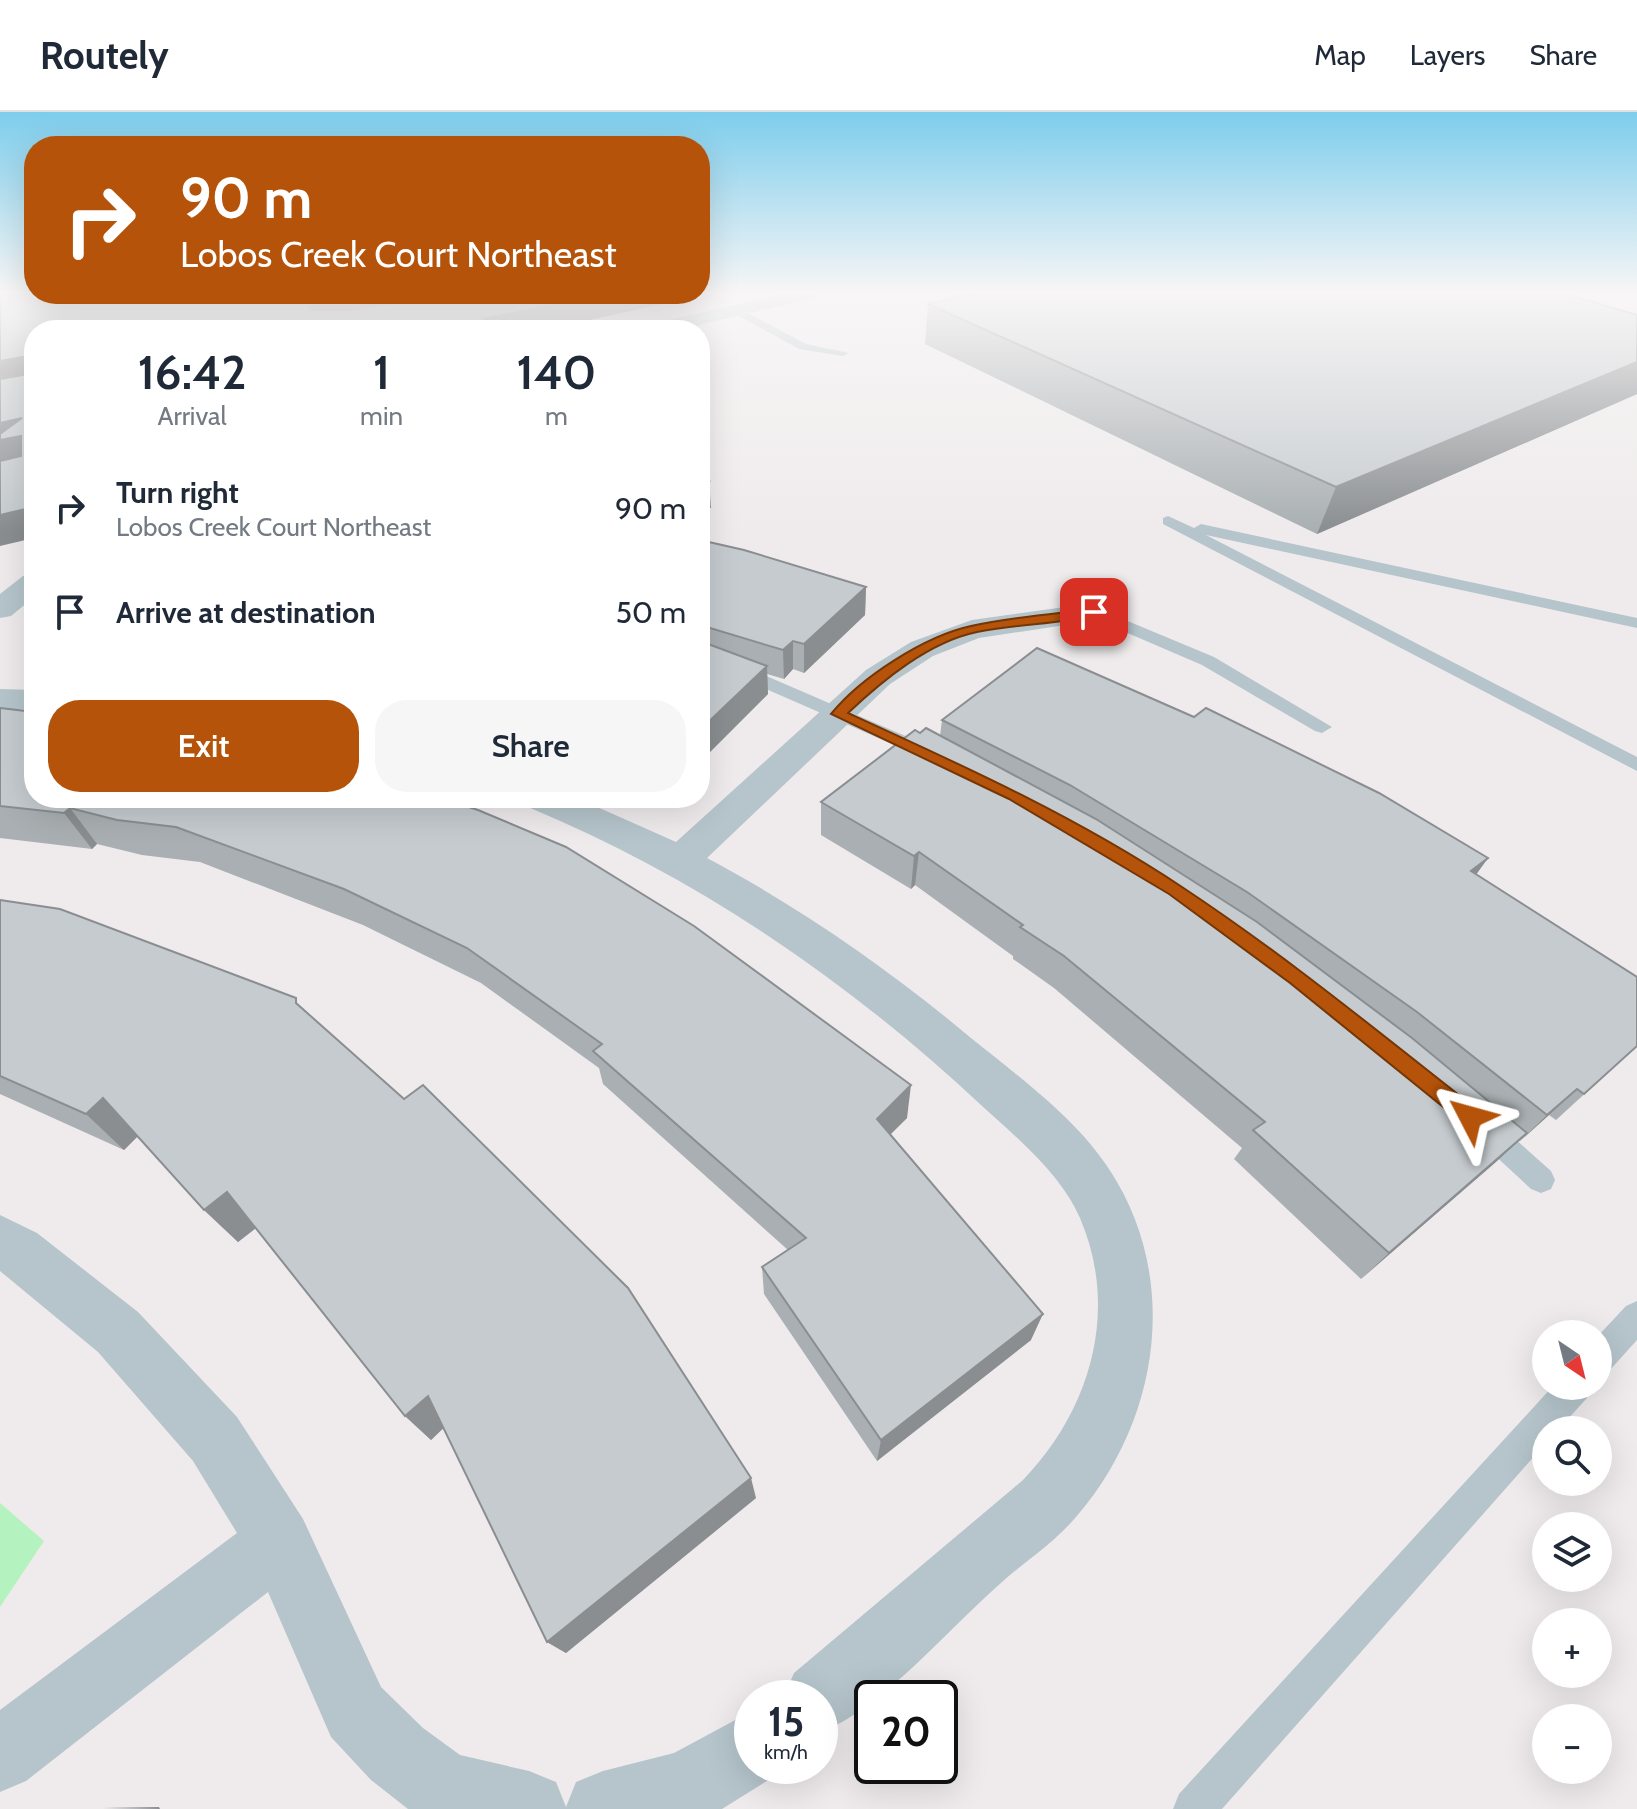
<!DOCTYPE html>
<meta charset="utf-8">
<style>
:root{--surface:#fff;--page:#f6f6f7;--text:#1f2937;--muted:#747a83;--line:#e0e1e3;--accent:#b45309}
body{margin:0;font-family:Cabin,sans-serif;background:var(--page);color:var(--text);height:100vh;display:flex;flex-direction:column;font-size:30px;white-space:nowrap}
*{box-sizing:border-box;margin:0}
p{font-size:26px;color:var(--muted)}
.icon{flex:none;width:44px;height:44px;fill:none;stroke:currentColor;stroke-width:2;stroke-linecap:round;stroke-linejoin:round}
.map{position:relative;flex:1;overflow:hidden}
.drawer{position:absolute;left:24px;top:208px;width:686px;height:488px;display:flex;flex-direction:column;background:var(--surface);border-radius:32px;box-shadow:0 8px 32px #0002}
.drawer>*{flex:none}
.hud{position:absolute;left:24px;top:24px;width:686px;height:168px;border-radius:32px;box-shadow:0 8px 32px #0002;background:#b45309;color:#fff;overflow:hidden}
.needle{width:52px;rotate:145deg}
.fabs{position:absolute;left:1532px;top:1208px;display:grid;gap:16px}
.fabs a{display:grid;place-items:center;width:80px;height:80px;border-radius:50%;background:var(--surface);box-shadow:0 8px 32px #0002;font-size:40px}
.speed{position:absolute;left:734px;top:1568px;display:flex;gap:16px;font-size:40px;font-weight:700;text-align:center}
.speed>*{display:grid;place-content:center;width:104px;height:104px;border-radius:50%;background:var(--surface);box-shadow:0 8px 32px #0002;line-height:1}
.speed small{font-size:20px;font-weight:400}
.speed .limit{border:4px solid #111;border-radius:12px;background:#fff;color:#111}
.pin{position:absolute;display:grid;place-items:center;width:68px;height:68px;color:#fff;margin:-34px;border-radius:16px;box-shadow:0 4px 12px #0006}
.me{position:absolute;width:88px;margin:-44px;rotate:309deg;stroke-linejoin:round;filter:drop-shadow(0 0 6px #0008)}
.turn{display:flex;align-items:center;gap:28px;height:168px;padding:0 24px;font-size:36px}
.turn .icon{width:104px;height:104px;stroke-width:2.5}
.turn b{display:block;font-size:56px;line-height:68px}
.eta{display:flex;justify-content:space-evenly;align-items:center;height:136px;text-align:center}
.eta b{font-size:48px;font-weight:600;line-height:56px}
.button{display:flex;gap:16px;margin-top:auto;padding:16px 24px}
.button a{flex:1;height:92px;border-radius:32px;background:var(--accent);color:#fff;font-size:32px;font-weight:600;line-height:92px;text-align:center}
.button a+a{background:var(--page);color:var(--text)}
ul{padding:0;list-style:none}
li{display:flex;align-items:center;gap:24px;height:104px;padding:0 24px}
li div{flex:1}
li b{display:block;font-size:30px}
li em{font-style:normal}
header{display:flex;align-items:center;gap:48px;box-sizing:border-box;height:112px;padding:0 40px;background:var(--surface);border-bottom:2px solid var(--line)}
header strong{font-size:38px}
nav{display:flex;gap:44px;margin-inline-start:auto;font-size:28px}
.map>svg:first-child{display:block}
.green{fill:#b4f2bf}
.lines{fill:none;stroke-linecap:round;stroke-linejoin:round}
.lane{fill:#b5c5cb;fill-rule:evenodd}
.street{fill:#b5c5cb;fill-rule:evenodd}
.secondary{fill:#b7cad2;fill-rule:evenodd}
.wall{fill:#a9afb2}
.shaded-wall{fill:#8a8e91}
.building{fill:#c5cbcf;stroke:#8a8e91;stroke-width:2}
.route{fill:#b45309;stroke:#753606;stroke-width:2}
</style>
<header>
<strong>Routely</strong>
<nav><a>Map</a><a>Layers</a><a>Share</a></nav>
</header>
<div class="map">
<svg width="1637" height="1697" viewBox="0 0 1637 1697">
<rect width="100%" height="100%" fill="#efebec"/>
<!-- green -->
<polygon class="green" points="0,1391 44,1429 0,1495"/>
<g class="lines">
<!-- lane -->
<g class="lane">
<polygon points="736,195 806,232 849,241 843,244 799,237 732,200"/>
<polygon points="1168,404 1194,416 1201,412 1637,506 1637,516 1206,423 1637,645 1637,659 1163,412 1163,406"/>
<polygon points="1094,495 1214,545 1332,615 1322,621 1315,619 1202,553 1088,504 1088,496"/>
<polygon points="700,542 764,563 938,638 941,642 938,646 924,646 752,571 700,553"/>
<polygon points="1486,1006 1496,1010 1551,1059 1555,1068 1551,1077 1541,1081 1531,1077 1476,1026 1472,1018 1476,1010"/>
<polygon points="1637,1189 1637,1228 1609,1259 1598,1264 1598,1224 1626,1194"/>
<polygon points="1553,1274 1591,1274 1587,1286 1558,1318 1546,1318 1546,1331 1222,1697 1173,1697 1179,1682"/>
</g>
<!-- street -->
<g class="street">
<polygon points="34,461 34,485 11,504 0,506 0,482 23,464"/>
<path d="M 1094,491 L 1105,493 L 1110,500 L 1105,507 L 979,526 L 933,544 L 890,572 L 707,746 C 801,796 890,858 971,926 C 1019,965 1075,1005 1109,1057 C 1181,1166 1160,1308 1076,1405 C 1055,1430 1027,1448 1002,1470 C 948,1517 884,1595 820,1621 L 820,1586 L 783,1586 L 794,1561 L 1023,1368 C 1090,1299 1120,1199 1080,1106 C 1060,1061 1017,1026 981,993 C 846,867 698,766 528,695 L 522,686 L 577,686 L 676,730 L 866,558 L 911,530 L 972,508 Z"/>
<polygon points="0,577 34,578 34,598 0,597"/>
<polygon points="0,1103 37,1121 138,1200 237,1305 303,1407 381,1575 423,1616 460,1643 529,1659 556,1670 566,1695 576,1670 603,1659 674,1641 752,1599 752,1654 781,1654 778,1662 722,1697 408,1697 371,1668 331,1625 268,1480 26,1669 0,1680 0,1598 237,1421 193,1349 98,1240 0,1159"/>
</g>
<!-- secondary -->
<polygon class="secondary" points="784,182 818,182 815,186 677,218 640,218 643,214"/>
</g>
<!-- wall -->
<g class="wall">
<polygon points="928,192 1637,203 1637,282 1317,422 925,232"/>
<polygon points="700,428 866,475 865,503 804,561 793,557 784,567 767,562 768,582 700,650"/>
<polygon points="0,596 441,686 907,1006 890,1022 1031,1228 877,1349 764,1182 762,1155 788,1138 603,972 599,956 481,871 363,813 200,750 142,743 97,732 92,737 0,726"/>
<polygon points="942,608 1488,746 1476,762 1637,934 1556,1008 1549,1003 1520,1029 1519,1028 1361,1167 1234,1047 1242,1036 1054,876 1013,847 1013,844 915,773 911,777 821,723 821,690 920,621 940,624"/>
<polygon points="0,788 305,900 756,1386 566,1541 547,1530 443,1316 431,1328 405,1304 256,1116 238,1130 204,1098 138,1024 124,1038 0,982"/>
</g>
<!-- shaded-wall -->
<g class="shaded-wall">
<polygon points="345,182 462,182 316,218 308,195 321,187"/>
<polygon points="603,182 708,182 544,218 486,218 484,207"/>
<polygon points="23,245 34,265 0,276 0,249"/>
<polygon points="1637,250 1637,282 1317,422 1336,375"/>
<polygon points="22,306 34,346 0,349 0,311"/>
<polygon points="709,369 711,396 700,399 700,372"/>
<polygon points="34,395 34,426 0,434 0,403"/>
<polygon points="866,475 865,503 804,561 804,532"/>
<polygon points="793,529 793,557 784,567 783,538"/>
<polygon points="767,554 768,582 700,650 700,618"/>
<polygon points="70,696 97,732 92,737 64,701"/>
<polygon points="919,740 915,773 911,777 914,744"/>
<polygon points="1488,746 1468,774 1471,759"/>
<polygon points="911,973 907,1006 875,1038 877,1007"/>
<polygon points="1577,977 1549,1003 1520,1029 1547,1003"/>
<polygon points="103,986 140,1022 124,1038 86,1002"/>
<polygon points="1527,1021 1496,1050 1361,1167 1389,1141"/>
<polygon points="227,1080 260,1113 238,1130 204,1098"/>
<polygon points="1043,1202 1031,1228 877,1349 881,1328"/>
<polygon points="428,1284 452,1308 431,1328 405,1304"/>
<polygon points="751,1366 756,1386 566,1541 547,1530"/>
<polygon points="159,1695 160,1697 103,1696"/>
</g>
<!-- building -->
<g class="building">
<polygon points="0,182 345,182 321,187 308,195 311,198 352,198 435,182 603,182 484,207 499,218 34,218 34,395 0,403 0,349 21,344 21,324 0,328 0,322 22,306 0,311 0,267 23,263 23,245 0,249"/>
<polygon points="969,182 1566,182 1637,203 1637,250 1336,375 928,192"/>
<polygon points="700,363 709,369 700,372"/>
<polygon points="700,428 744,438 866,475 804,532 793,529 783,538 700,513"/>
<polygon points="700,529 767,554 700,618"/>
<polygon points="1037,536 1194,605 1206,596 1379,681 1488,746 1471,759 1637,865 1637,934 1584,982 1577,977 1547,1003 1417,900 1247,780 1070,673 942,608"/>
<polygon points="0,596 34,600 34,686 441,686 478,698 566,735 694,814 911,973 877,1007 1043,1202 881,1328 762,1155 806,1126 593,939 602,932 467,836 344,777 176,715 117,708 70,696 64,701 0,694"/>
<polygon points="926,616 1096,707 1257,810 1412,926 1527,1021 1389,1141 1253,1018 1265,1010 1064,844 1020,815 1023,813 919,740 914,744 821,690 915,618 920,621"/>
<polygon points="0,788 60,797 296,886 296,891 404,987 423,973 628,1176 751,1366 547,1530 428,1284 405,1304 227,1080 204,1098 103,986 86,1002 0,964"/>
</g>
<!-- sky -->
<linearGradient id="sky" x2="0" y2="1"><stop stop-color="#7dcdec"/><stop offset="0.43" stop-color="#f8f6f6"/><stop offset="1" stop-color="#f8f6f6" stop-opacity="0"/></linearGradient>
<rect width="1637" height="419" fill="url(#sky)"/>
<!-- route -->
<path class="route" d="M 1094,497 L 1101,500 L 1099,503 C 1059,512 1017,512 977,520 C 929,530 883,568 848,601 C 962,653 1077,705 1182,775 C 1285,843 1381,922 1478,998 L 1481,1005 L 1478,1011 L 1463,1011 L 1290,871 L 1169,782 L 1009,687 L 831,602 C 861,565 925,524 971,514 C 1011,505 1054,502 1094,497 Z"/>
</svg>
<div class="fabs">
<a><svg class="needle" viewBox="-14 -14 28 28"><path d="M0-13l5 13h-10z" fill="#e53935"/><path d="M0 13l5-13h-10z" fill="#747a83"/></svg></a>
<a><svg class="icon" aria-label="search" viewBox="0 0 24 24"><circle cx="10" cy="10" r="6"/><path d="M15 15l6 6"/></svg></a>
<a><svg class="icon" aria-label="layers" viewBox="0 0 24 24"><path d="M12 4l9 5-9 5-9-5zM3 14l9 5 9-5"/></svg></a>
<a>+</a>
<a>−</a>
</div>
<div class="speed"><div>15<small>km/h</small></div><div class="limit">20</div></div>
<div class="pin" style="left:1094px;top:500px;background:#d93025"><svg class="icon" aria-label="arrive" viewBox="0 0 24 24"><path d="M6 21V4h12l-3 4 3 4H6"/></svg></div>
<svg class="me" style="left:1470px;top:1005px" viewBox="-20 -20 40 40"><path d="M0-17L14 15 0 8-14 15z" fill="#b45309" stroke="#fff" stroke-width="4"/></svg>
<div class="hud">
<div class="turn"><svg class="icon" aria-label="right" viewBox="0 0 24 24"><path d="M7 20v-9h11M14 6l5 5-5 5"/></svg><div><b>90 m</b>Lobos Creek Court Northeast</div></div>
</div>
<section class="drawer">
<div class="eta">
<div><b>16:42</b><p>Arrival</p></div>
<div><b>1</b><p>min</p></div>
<div><b>140</b><p>m</p></div>
</div>
<ul>
<li><svg class="icon" aria-label="right" viewBox="0 0 24 24"><path d="M7 20v-9h11M14 6l5 5-5 5"/></svg><div><b>Turn right</b><p>Lobos Creek Court Northeast</p></div><em>90 m</em></li>
<li><svg class="icon" aria-label="arrive" viewBox="0 0 24 24"><path d="M6 21V4h12l-3 4 3 4H6"/></svg><div><b>Arrive at destination</b></div><em>50 m</em></li>
</ul>
<div class="button"><a>Exit</a><a>Share</a></div>
</section>
</div>
